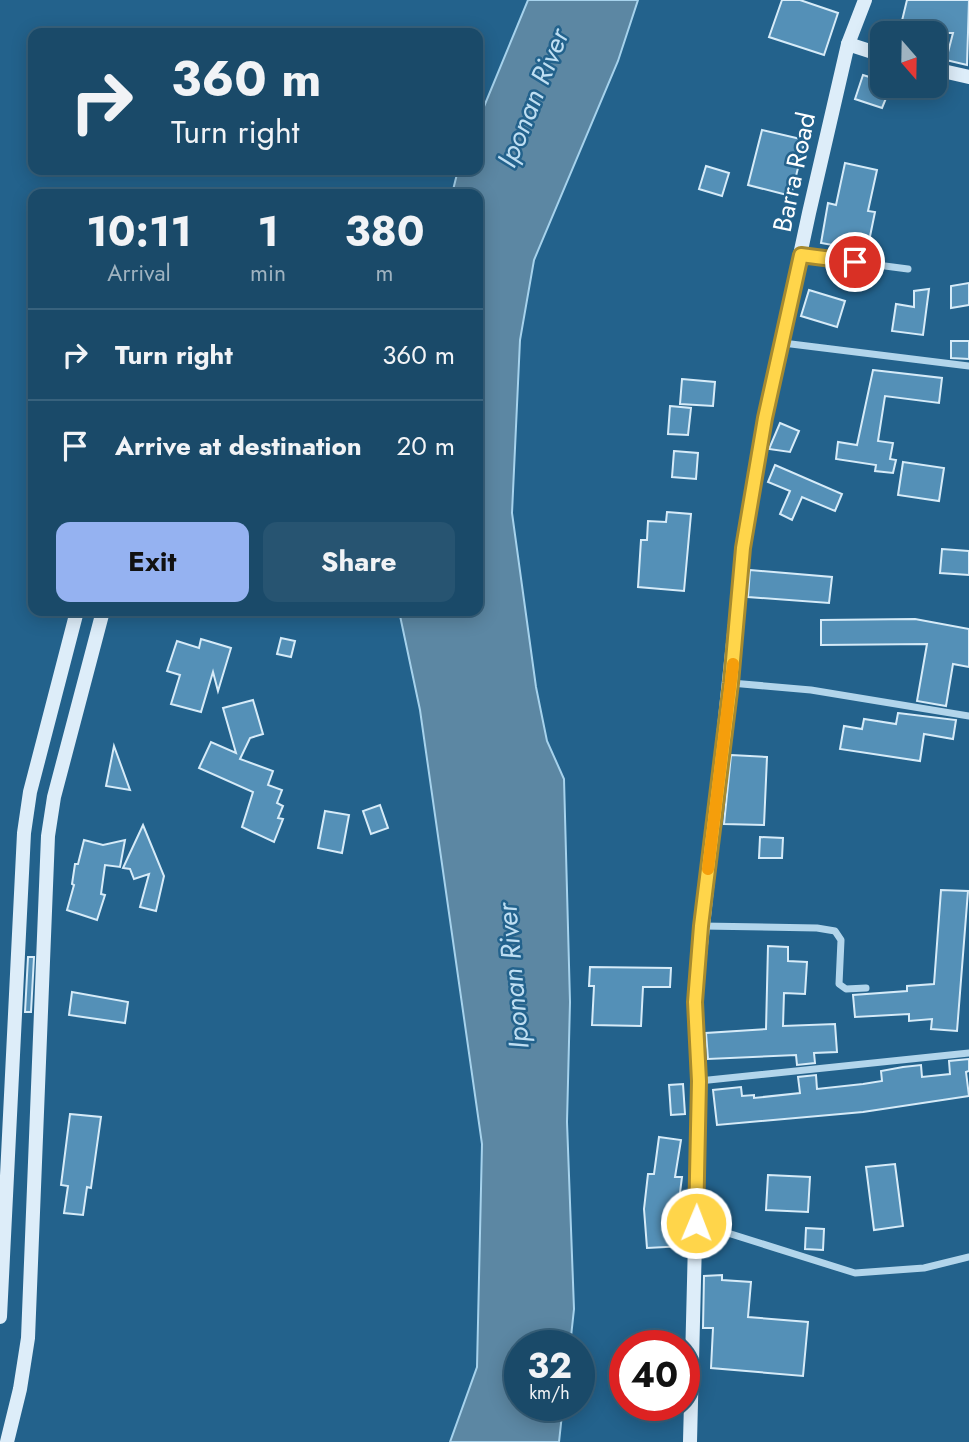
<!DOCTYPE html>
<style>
:root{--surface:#1a4a69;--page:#275471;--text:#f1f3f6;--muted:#9fb3c0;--line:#38627d;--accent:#95b2f1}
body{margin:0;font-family:Jost,sans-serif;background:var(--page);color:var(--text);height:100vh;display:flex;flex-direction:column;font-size:26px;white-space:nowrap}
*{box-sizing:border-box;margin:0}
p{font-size:23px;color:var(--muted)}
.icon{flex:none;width:38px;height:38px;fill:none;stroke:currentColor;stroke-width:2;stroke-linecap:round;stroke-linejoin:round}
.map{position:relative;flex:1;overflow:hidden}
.side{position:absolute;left:28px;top:189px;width:455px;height:427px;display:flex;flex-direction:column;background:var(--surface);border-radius:14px;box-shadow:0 4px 18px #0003,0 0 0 2px var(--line)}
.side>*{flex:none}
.hud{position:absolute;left:28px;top:28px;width:455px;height:147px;border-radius:14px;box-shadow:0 4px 18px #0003,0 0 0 2px var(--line);background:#1a4a69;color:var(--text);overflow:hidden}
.needle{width:46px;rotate:160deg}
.buttons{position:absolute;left:870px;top:21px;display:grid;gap:14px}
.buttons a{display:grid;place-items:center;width:77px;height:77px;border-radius:14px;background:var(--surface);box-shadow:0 4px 18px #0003,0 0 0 2px var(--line);font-size:35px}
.speed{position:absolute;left:504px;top:1330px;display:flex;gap:14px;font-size:35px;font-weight:700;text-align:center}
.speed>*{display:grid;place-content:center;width:91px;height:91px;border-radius:50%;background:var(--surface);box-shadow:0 4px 18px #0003,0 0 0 2px var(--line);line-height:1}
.speed small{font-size:18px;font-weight:400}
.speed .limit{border:10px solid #d22;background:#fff;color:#111}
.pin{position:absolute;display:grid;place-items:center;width:60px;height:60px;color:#fff;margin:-30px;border:4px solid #fff;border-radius:50%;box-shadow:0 2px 7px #0007}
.me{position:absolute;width:77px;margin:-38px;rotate:1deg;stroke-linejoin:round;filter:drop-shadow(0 0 5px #0008)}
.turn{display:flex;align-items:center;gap:24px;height:147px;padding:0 28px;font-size:32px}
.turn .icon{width:91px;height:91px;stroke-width:2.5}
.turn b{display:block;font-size:49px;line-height:60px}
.eta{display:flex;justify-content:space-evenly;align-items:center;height:119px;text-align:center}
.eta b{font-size:42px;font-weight:700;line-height:49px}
.primary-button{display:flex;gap:14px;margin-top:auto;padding:14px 28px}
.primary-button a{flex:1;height:80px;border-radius:14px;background:var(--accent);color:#111;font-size:28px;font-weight:700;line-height:80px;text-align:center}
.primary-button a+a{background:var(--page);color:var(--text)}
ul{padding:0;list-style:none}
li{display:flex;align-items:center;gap:21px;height:91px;padding:0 28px;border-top:2px solid var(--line)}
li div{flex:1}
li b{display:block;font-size:26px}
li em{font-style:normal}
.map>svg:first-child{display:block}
.water{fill:#5c87a3;stroke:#a6d2ec;stroke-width:2}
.building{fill:#5490b7;stroke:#d6ebf8;stroke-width:2}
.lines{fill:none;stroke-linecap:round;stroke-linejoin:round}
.street{stroke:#b2d5eb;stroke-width:7}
.secondary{stroke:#ddedf9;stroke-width:14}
.route-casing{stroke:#a68a30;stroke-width:18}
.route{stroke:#ffd54a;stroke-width:12}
.slow{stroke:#f59e0b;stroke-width:12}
.labels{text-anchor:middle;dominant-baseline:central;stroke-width:5;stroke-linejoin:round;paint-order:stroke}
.street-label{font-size:26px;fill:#fff;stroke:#23628c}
.water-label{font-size:28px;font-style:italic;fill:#bedef2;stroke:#23628c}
</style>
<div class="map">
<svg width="969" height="1442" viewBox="0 0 969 1442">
<rect width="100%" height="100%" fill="#23628c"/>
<!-- water -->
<polygon class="water" points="528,0 638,0 618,61 534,260 520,340 512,513 536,687 547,741 564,779 570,1002 567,1122 574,1309 570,1346 520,1346 520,1405 563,1405 559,1442 450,1442 477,1367 482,1144 420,710 399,611 478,611 478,194 452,194 458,170 478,170 478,121"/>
<!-- building -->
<g class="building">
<polygon points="782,0 800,0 838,13 824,55 769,37"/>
<polygon points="907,0 969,0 967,65 946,60 953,33 899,33"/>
<polygon points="863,75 882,81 882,86 891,86 882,108 855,99"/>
<polygon points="762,130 805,140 791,196 748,185"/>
<polygon points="845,163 877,170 868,211 875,212 867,251 821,243 828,203 836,205"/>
<polygon points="706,166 729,173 722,196 699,189"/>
<polygon points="969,283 969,305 951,308 951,286"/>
<polygon points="929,289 923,335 892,331 896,304 914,307 914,291"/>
<polygon points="809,290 845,301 837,327 801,316"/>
<polygon points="951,341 969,341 969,359 951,358"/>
<polygon points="873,370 942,378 939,403 885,396 878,441 893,443 890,459 896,460 893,473 875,471 876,465 836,459 838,442 857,445"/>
<polygon points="682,379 715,382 713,406 680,404"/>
<polygon points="670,406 691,408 688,435 668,434"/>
<polygon points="780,423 799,431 790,452 769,449"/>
<polygon points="674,451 698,453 696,479 672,477"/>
<polygon points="903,462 944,468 939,501 898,495"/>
<polygon points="775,465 842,494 835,511 802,497 792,520 780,514 790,491 768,482"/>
<polygon points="667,512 691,514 684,591 638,587 641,540 647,540 648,521 666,522"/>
<polygon points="942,549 969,551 969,575 940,573"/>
<polygon points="750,570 832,577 829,603 748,597"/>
<polygon points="915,619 969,629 969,667 953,664 946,706 917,701 927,644 821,645 821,620"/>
<polygon points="281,638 295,641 291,657 277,654"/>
<polygon points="201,639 231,648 218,691 213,672 201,712 171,704 180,675 167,671 177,641 199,648"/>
<polygon points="253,700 263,734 250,738 240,759 273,771 268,785 282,790 277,803 283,806 278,818 283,819 274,842 242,827 253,792 199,768 211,742 236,753 223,708"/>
<polygon points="898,713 956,720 953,739 924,734 920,761 840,749 844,726 862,729 864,719 896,724"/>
<polygon points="114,746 130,790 106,786"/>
<polygon points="731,755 767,757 764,825 724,824"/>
<polygon points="380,805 388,828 371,834 363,811"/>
<polygon points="325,811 349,815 342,853 318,848"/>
<polygon points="143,825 164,876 156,911 140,907 149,874 134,879 130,869 123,868"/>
<polygon points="760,837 783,838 782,858 759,858"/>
<polygon points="84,840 103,845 125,840 120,867 105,865 101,894 105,895 97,920 67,910 74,885 72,884 75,864 78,864"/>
<polygon points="941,890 968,891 957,1031 931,1029 932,1019 909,1021 909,1014 855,1017 853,995 907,991 907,986 934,984"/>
<polygon points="768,946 788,947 788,961 807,962 805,994 784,993 783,1026 835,1024 837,1052 814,1053 815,1063 797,1065 796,1055 708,1059 706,1033 766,1029"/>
<polygon points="28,957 34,957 31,1012 25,1012"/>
<polygon points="590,967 671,968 670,987 643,987 641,1026 592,1025 594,986 589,986"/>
<polygon points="72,992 128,1002 125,1023 69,1015"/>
<polygon points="969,1059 969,1071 966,1072 969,1096 863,1112 717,1125 713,1090 741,1087 742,1096 754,1095 754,1098 800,1093 798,1077 816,1075 817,1089 863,1084 882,1081 881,1071 903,1067 921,1065 922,1077 950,1074 949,1061"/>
<polygon points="683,1084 685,1114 671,1115 669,1085"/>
<polygon points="70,1114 101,1117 91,1188 87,1187 83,1215 64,1213 68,1186 61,1185"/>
<polygon points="659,1137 681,1140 675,1177 682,1177 677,1216 686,1216 685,1246 647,1248 644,1209 648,1174 654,1174"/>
<polygon points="895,1164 903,1226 874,1230 866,1167"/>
<polygon points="768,1175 810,1177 808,1212 766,1210"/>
<polygon points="806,1228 824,1229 823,1250 805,1249"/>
<polygon points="722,1275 722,1280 751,1282 748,1317 808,1322 803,1376 711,1368 713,1328 703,1328 704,1276"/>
</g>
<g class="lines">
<!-- street -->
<g class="street">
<polyline points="801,255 908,269"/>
<polyline points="783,343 969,366"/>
<polyline points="731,683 811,690 969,716"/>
<polyline points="702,926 817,928 835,931 841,940 839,984 846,989 866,988"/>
<polyline points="699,1081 969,1053"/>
<polyline points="696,1223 855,1273 924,1268 969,1257"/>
</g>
<!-- secondary -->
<g class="secondary">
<polyline points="848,44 882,55"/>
<polyline points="934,69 969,77"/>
<polyline points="0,1317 24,833 30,792 77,611"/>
<polyline points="7,1442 20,1389 28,1338 48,836 54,797 103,611"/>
<polyline points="690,1442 699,1081 695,1002 743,548 765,418 809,213 848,44 865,0"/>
</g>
</g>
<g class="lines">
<!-- route casing -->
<g class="route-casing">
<polyline id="route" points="696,1223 699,1081 695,1002 701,926 731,683 743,548 765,418 801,255 855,262"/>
</g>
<!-- route -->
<use href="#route" class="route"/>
<!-- slow -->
<polyline class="slow" points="708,869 733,664"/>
</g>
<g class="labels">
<!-- street labels -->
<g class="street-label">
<text transform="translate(794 172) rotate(-78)">Barra Road</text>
</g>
<!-- water labels -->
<g class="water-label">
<text transform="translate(533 98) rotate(-68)">Iponan River</text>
<text transform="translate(513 976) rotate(-95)">Iponan River</text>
</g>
</g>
</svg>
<div class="buttons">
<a><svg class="needle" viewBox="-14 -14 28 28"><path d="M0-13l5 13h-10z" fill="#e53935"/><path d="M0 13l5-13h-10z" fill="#9fb3c0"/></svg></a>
</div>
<div class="speed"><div>32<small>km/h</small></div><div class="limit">40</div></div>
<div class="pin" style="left:855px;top:262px;background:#d93025"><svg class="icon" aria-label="arrive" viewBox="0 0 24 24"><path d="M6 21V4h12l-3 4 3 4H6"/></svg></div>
<svg class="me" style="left:696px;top:1223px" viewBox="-20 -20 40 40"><circle r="17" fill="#ffd54a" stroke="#fff" stroke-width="3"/><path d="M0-11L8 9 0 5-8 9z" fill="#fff"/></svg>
<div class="hud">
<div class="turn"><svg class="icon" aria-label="right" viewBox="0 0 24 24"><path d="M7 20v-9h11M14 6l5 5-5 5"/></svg><div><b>360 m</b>Turn right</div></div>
</div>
<section class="side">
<div class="eta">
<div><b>10:11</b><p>Arrival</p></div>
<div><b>1</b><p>min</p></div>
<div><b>380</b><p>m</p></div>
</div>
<ul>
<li><svg class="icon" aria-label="right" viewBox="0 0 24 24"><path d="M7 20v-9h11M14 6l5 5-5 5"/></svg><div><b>Turn right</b></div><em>360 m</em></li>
<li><svg class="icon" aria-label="arrive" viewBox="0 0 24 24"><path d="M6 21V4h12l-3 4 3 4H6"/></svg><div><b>Arrive at destination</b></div><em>20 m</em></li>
</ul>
<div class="primary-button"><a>Exit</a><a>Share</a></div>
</section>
</div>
